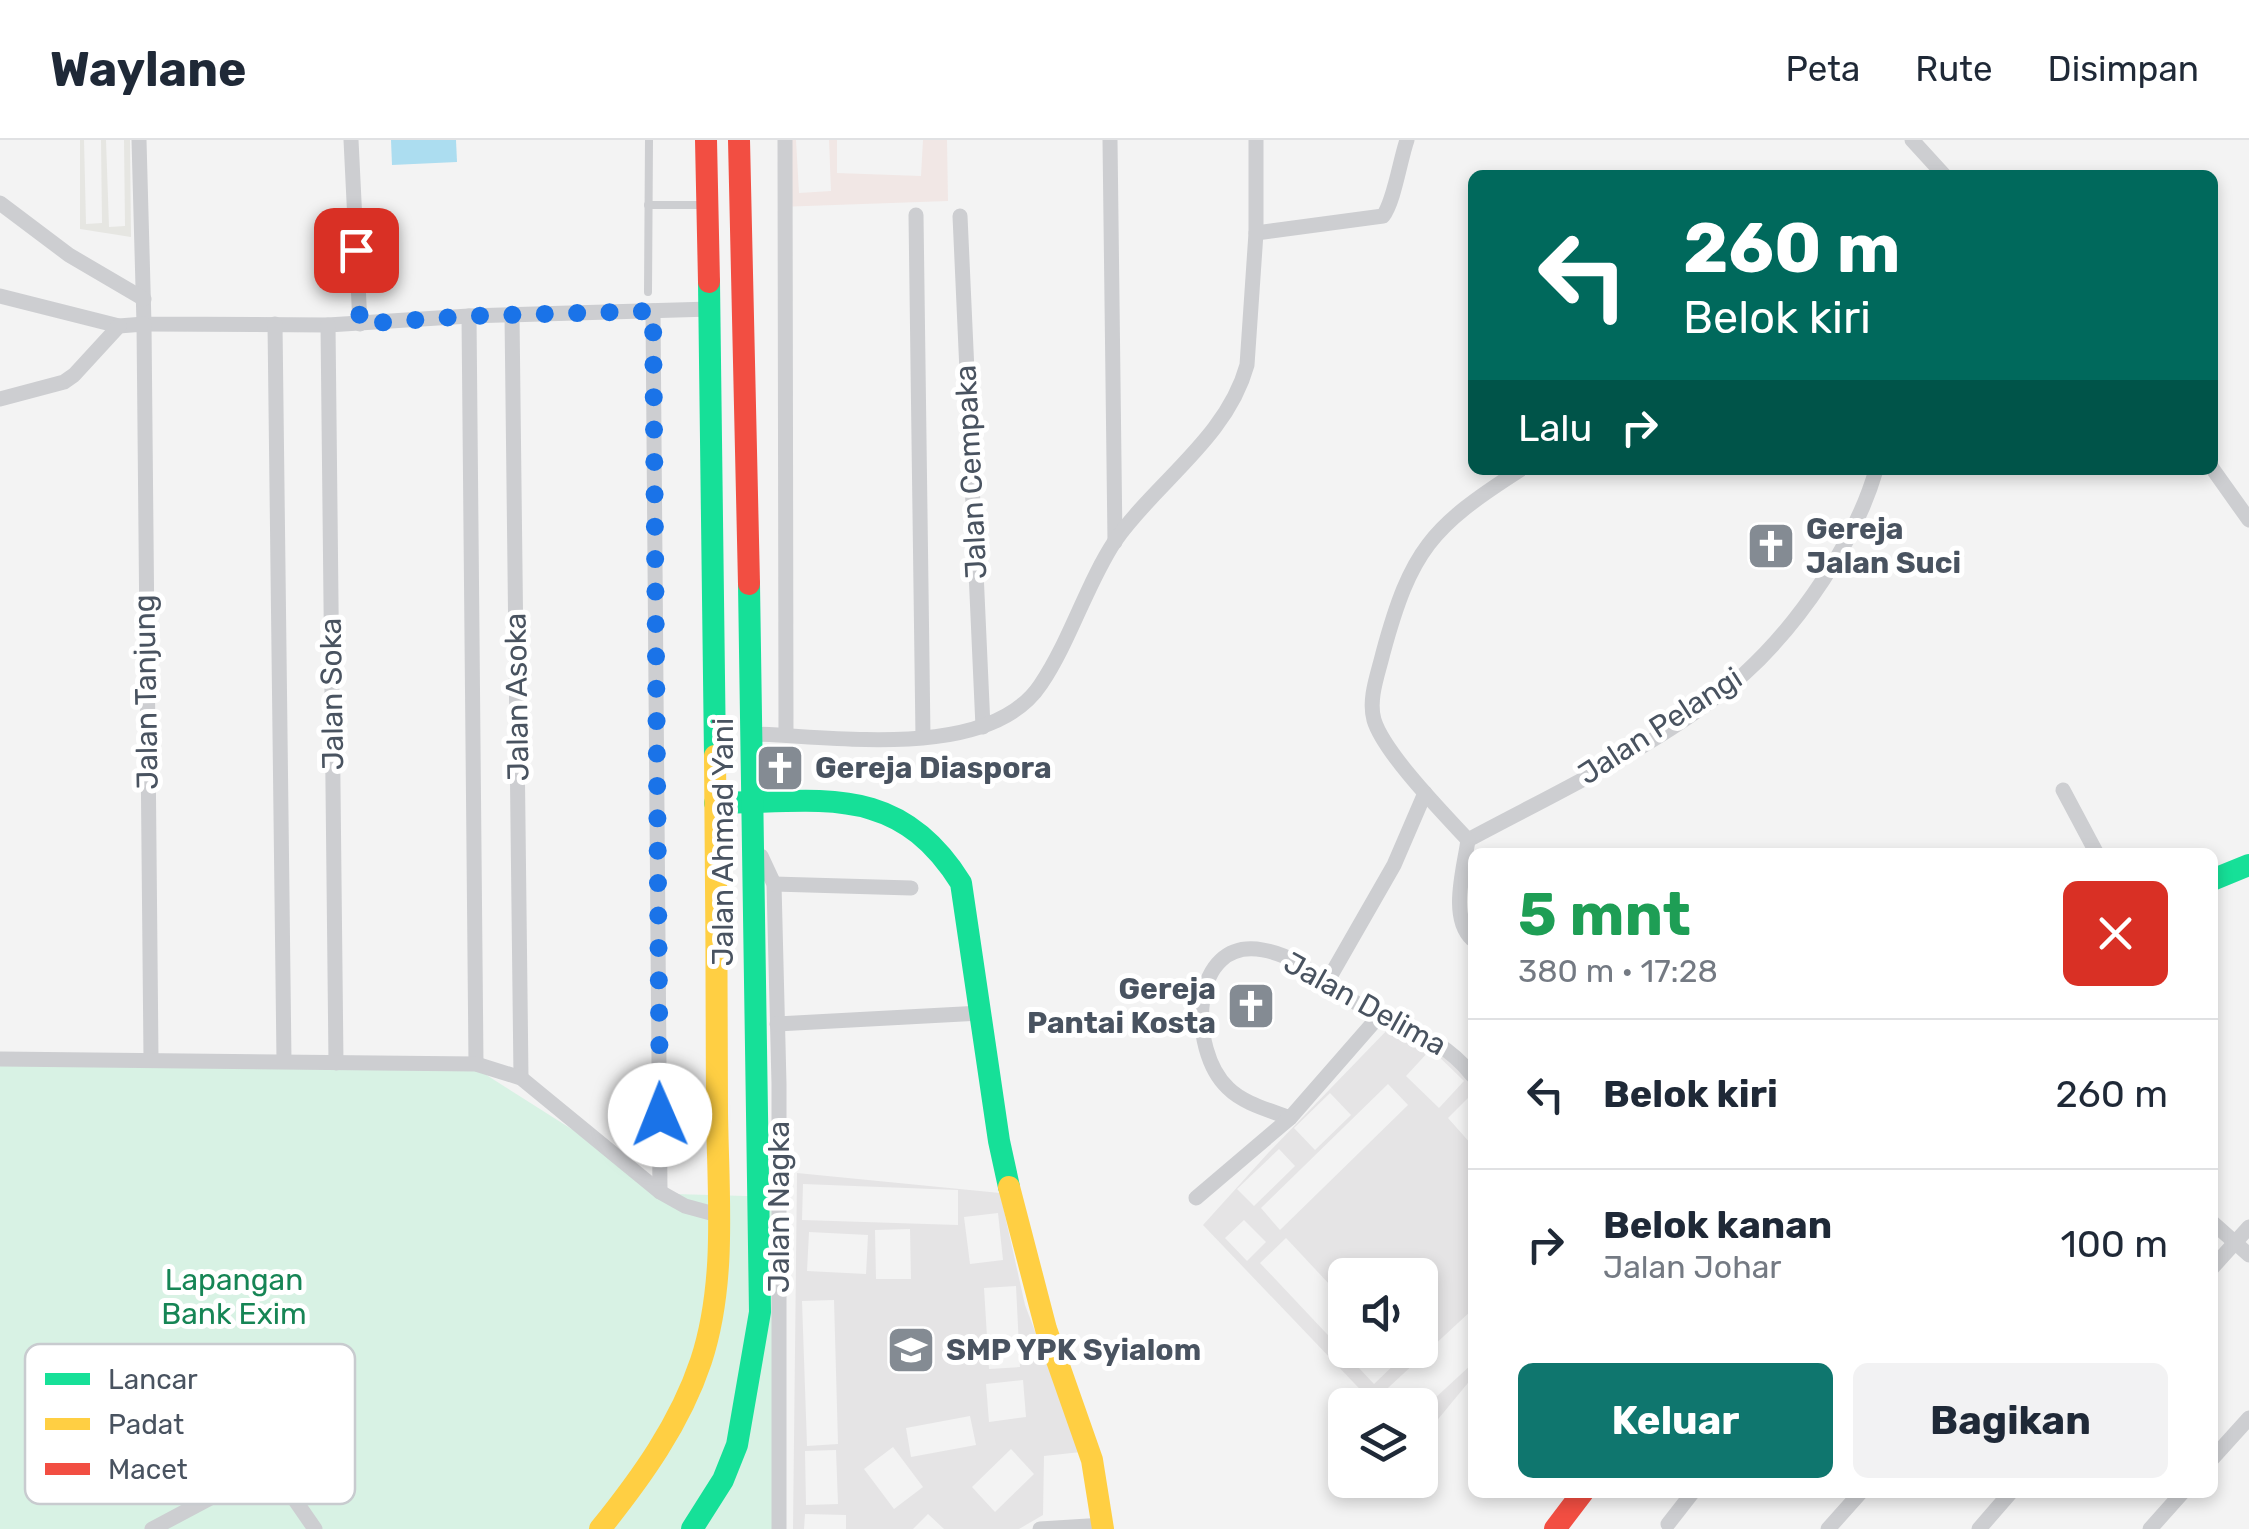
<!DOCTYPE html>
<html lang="id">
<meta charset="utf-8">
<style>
:root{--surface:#fff;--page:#f2f2f3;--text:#1f2937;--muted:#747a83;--line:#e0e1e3;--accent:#0f766e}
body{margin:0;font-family:Rubik,sans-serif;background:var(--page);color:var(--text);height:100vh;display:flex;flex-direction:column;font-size:38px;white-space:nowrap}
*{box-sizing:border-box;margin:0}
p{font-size:32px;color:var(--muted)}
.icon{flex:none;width:55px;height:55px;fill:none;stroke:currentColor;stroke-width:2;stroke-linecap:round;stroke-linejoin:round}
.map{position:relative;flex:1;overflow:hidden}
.sheet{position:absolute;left:1468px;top:708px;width:750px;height:650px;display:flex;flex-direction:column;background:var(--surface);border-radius:15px;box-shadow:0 5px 15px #0003}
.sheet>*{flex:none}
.banner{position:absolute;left:1468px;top:30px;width:750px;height:305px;border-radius:15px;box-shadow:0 5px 15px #0003;background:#00695c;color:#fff;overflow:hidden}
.controls{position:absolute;left:1328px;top:1118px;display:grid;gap:20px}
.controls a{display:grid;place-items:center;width:110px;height:110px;border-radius:15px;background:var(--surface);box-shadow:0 5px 15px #0003;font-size:50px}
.pin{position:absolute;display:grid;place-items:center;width:85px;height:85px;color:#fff;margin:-42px;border-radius:20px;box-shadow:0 5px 15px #0006}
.me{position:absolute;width:110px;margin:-55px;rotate:359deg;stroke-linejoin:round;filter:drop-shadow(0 0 8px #0008)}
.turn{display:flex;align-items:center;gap:35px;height:210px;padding:0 50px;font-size:45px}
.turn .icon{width:130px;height:130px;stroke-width:2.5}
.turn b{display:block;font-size:70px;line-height:85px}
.then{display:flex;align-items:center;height:95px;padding:0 50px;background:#0003;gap:20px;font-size:38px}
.round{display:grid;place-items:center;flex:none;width:105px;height:105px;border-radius:15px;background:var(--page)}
.summary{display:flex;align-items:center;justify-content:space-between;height:170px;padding:0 50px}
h1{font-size:60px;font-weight:700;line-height:75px;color:#1e9e55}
.cta{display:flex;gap:20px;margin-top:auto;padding:20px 50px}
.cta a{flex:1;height:115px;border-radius:15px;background:var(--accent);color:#fff;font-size:40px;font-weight:700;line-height:115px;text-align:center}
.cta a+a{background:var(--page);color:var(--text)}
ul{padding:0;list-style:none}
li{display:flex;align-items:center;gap:30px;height:150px;padding:0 50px;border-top:2px solid var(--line)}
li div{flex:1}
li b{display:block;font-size:38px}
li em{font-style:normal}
header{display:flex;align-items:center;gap:60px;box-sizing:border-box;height:140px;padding:0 50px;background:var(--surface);border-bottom:2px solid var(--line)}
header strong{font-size:48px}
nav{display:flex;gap:55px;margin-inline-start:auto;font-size:35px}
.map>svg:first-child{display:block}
.commercial{fill:#e6e6e2}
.education{fill:#e5e4e5;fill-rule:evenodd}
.medical{fill:#f1e7e5}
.green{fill:#d8f2e4}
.water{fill:#acddf0}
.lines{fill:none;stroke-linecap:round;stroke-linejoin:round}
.lane{stroke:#cdced1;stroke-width:8}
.street{stroke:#cdced1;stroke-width:15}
.fast{stroke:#16e098;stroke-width:22}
.slow{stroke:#ffcf43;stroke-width:22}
.jam{stroke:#f24e42;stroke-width:22}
.route{stroke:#1a73e8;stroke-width:18;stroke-dasharray:0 32.4}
.labels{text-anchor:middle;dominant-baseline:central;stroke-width:10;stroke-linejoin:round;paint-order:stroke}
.street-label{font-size:30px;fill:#495360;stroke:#fff}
.poi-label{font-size:30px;font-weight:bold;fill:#495360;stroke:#fff;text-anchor:start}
.park-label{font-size:30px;fill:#168555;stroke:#fff}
.key{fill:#fff;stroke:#c8cbcf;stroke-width:2.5}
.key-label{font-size:28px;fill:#495360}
</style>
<header>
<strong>Waylane</strong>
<nav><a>Peta</a><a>Rute</a><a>Disimpan</a></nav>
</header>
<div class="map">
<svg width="2249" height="1389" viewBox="0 0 2249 1389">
<rect width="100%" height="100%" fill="#f3f3f3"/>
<!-- commercial -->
<polygon class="commercial" points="80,0 84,0 86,84 102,83 101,0 106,0 109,87 125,86 124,0 130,0 131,97 80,89"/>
<!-- education -->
<g class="education">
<path d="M 1390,887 L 1439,906 L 1472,941 L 1472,962 L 1468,958 L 1448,978 L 1472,1005 L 1472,1170 L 1375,1260 L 1379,1265 L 1375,1265 L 1203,1085 L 1269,1012 ZM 1431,909 L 1464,941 L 1439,968 L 1406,936 ZM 1388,944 L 1408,965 L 1280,1090 L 1261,1068 ZM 1330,953 L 1351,975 L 1315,1010 L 1294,988 ZM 1279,1009 L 1295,1026 L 1254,1066 L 1237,1049 ZM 1244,1080 L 1266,1102 L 1247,1121 L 1225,1098 ZM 1286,1098 L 1345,1161 L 1345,1135 L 1420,1135 L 1420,1210 L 1392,1210 L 1400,1219 L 1374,1244 L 1260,1123 Z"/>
<path d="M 797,1033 L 1000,1053 L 1025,1165 L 1081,1312 L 1044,1316 L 1043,1375 L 1019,1389 L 944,1389 L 928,1374 L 913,1389 L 846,1389 L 846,1375 L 805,1374 L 804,1389 L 793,1389 ZM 803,1044 L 958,1050 L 958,1085 L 802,1080 ZM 998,1073 L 1003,1120 L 970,1124 L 964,1077 ZM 910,1089 L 911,1139 L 876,1139 L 875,1090 ZM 809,1092 L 868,1095 L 866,1134 L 807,1131 ZM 1016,1146 L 1020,1227 L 989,1229 L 984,1148 ZM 834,1160 L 838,1304 L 807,1306 L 802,1161 ZM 1023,1240 L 1026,1277 L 989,1282 L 986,1244 ZM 970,1276 L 976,1305 L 911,1317 L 906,1288 ZM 893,1307 L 923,1347 L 894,1369 L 864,1329 ZM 1011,1309 L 1034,1334 L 995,1372 L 972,1347 ZM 836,1310 L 838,1364 L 806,1365 L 805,1311 Z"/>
<polygon points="1472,1224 1472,1238 1420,1301 1420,1272"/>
</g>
<!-- medical -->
<polygon class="medical" points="778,0 796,0 799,53 831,51 829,0 837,0 837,33 921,36 923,0 947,0 948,61 778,67"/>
<!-- green -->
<polygon class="green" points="0,922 477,929 674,1054 782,1057 773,1389 0,1389"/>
<!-- water -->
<polygon class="water" points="391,0 456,0 457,22 392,25"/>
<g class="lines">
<!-- lane -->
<g class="lane">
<polyline points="648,65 699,65"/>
<polyline points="648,152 649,0"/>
</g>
<!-- street -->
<g class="street">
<polyline points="139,0 144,184 328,185 469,176 711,169"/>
<polyline points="351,0 360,184"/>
<polyline points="785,0 786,595"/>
<polyline points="1110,0 1115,402"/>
<polyline points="1912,0 1944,35"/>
<polyline points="0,63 69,115 144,159"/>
<polyline points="916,75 923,597"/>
<polyline points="960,76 983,587"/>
<path d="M 1256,93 L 1383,76 C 1394,62 1400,20 1407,0"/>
<polyline points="0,156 119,186 144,184 151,919"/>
<polyline points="653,171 660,1052"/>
<polyline points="512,175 521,938"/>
<polyline points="469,176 476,924"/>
<polyline points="275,184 284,921"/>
<polyline points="328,185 336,923"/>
<polyline points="0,259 64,242 74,235 119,186"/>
<polyline points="2212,328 2249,380"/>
<path d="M 752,594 C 834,596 990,622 1041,544 C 1070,501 1087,443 1115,401 C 1156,342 1227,298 1247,225 L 1256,93 L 1256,0"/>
<polyline points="2063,650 2096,712"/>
<path d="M 1468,700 C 1557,652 1669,601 1744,534 C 1800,483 1855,402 1876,330"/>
<polyline points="761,716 774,744 779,944 779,1389"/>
<polyline points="774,744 911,748"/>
<path d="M 1472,799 C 1449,777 1464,729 1468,700 C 1444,674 1384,613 1374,580 C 1368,559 1378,534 1383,513 C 1411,410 1431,387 1520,330"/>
<polyline points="1327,842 1394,725 1425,653"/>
<polyline points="777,884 981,873"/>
<polyline points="0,919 476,924 521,938 660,1052 685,1066 718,1075"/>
<path d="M 1290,978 C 1270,970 1244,964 1228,948 C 1188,911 1189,796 1263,810 C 1303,817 1329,848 1363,867 C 1405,890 1441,896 1472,935"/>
<polyline points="1196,1058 1290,978 1380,875"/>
<polyline points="2212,1082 2249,1115"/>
<polyline points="2212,1128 2249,1087"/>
<polyline points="2212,1319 2249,1278"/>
<polyline points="1668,1384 1693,1352"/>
<polyline points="152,1389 265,1329 277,1334 315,1389"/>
<polyline points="1040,1389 1104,1385"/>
<polyline points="1828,1389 1861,1352"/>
<polyline points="1979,1389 2011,1352"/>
<polyline points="2150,1389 2183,1352"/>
</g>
<!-- fast -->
<g class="fast">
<polyline points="709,142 715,616"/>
<path d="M 715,663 C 817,663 897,640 961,743 L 999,1001 L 1009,1047"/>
<polyline points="2212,740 2249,725"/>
<polyline points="692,1389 723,1340 737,1305 760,1172 749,444"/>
</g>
<!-- slow -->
<g class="slow">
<polyline points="1009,1047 1046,1189 1092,1320 1103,1389"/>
<path d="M 600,1389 C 641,1338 680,1284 701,1221 C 727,1142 718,1054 717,972 C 717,853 716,735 715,616"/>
</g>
<!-- jam -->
<g class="jam">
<polyline points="706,0 709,142"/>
<polyline points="739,0 749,444"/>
<polyline points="1555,1389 1583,1352"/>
</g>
</g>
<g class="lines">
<!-- route -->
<polyline class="route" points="356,110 360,184 468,176 653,171 660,975"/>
</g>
<!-- icons -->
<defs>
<g id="church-square" transform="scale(2.5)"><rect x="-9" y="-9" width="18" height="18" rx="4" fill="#848b93" stroke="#fff"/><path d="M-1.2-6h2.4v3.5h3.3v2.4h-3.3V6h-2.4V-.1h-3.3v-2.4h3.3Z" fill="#fff"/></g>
<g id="school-square" transform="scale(2.5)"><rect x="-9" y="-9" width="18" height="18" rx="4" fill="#848b93" stroke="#fff"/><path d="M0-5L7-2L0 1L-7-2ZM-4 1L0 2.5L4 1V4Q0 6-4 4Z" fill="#fff"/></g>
</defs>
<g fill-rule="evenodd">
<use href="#church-square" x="1771" y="406"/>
<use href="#church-square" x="780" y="628"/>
<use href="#church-square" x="1251" y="866"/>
<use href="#school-square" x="911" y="1210"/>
</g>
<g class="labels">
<!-- street labels -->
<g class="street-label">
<text transform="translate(971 332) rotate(-93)">Jalan Cempaka</text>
<text transform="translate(146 552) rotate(-91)">Jalan Tanjung</text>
<text transform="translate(332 554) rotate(-91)">Jalan Soka</text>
<text transform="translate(517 557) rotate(-91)">Jalan Asoka</text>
<text transform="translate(1660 586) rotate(-33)">Jalan Pelangi</text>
<text transform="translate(723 702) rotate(-90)">Jalan Ahmad Yani</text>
<text transform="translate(1365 864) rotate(29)">Jalan Delima</text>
<text transform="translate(779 1067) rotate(-90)">Jalan Nagka</text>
</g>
<!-- poi labels -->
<g class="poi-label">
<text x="1806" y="389">Gereja<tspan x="1806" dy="34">Jalan Suci</tspan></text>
<text x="815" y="628">Gereja Diaspora</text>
<text x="1216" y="849" text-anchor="end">Gereja<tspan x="1216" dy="34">Pantai Kosta</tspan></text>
<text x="946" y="1210">SMP YPK Syialom</text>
</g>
<!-- park labels -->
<g class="park-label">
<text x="234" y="1140">Lapangan<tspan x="234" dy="34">Bank Exim</tspan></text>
</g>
</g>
<!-- legend -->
<rect x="25" y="1204" width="330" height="160" rx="15" class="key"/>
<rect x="45" y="1233" width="45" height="12" fill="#16e098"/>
<rect x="45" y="1278" width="45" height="12" fill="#ffcf43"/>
<rect x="45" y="1323" width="45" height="12" fill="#f24e42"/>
<g class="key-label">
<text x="108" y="1249">Lancar</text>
<text x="108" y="1294">Padat</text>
<text x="108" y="1339">Macet</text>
</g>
</svg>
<div class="controls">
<a><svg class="icon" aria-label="sound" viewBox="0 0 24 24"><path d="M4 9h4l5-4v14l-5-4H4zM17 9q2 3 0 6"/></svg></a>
<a><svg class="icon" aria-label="layers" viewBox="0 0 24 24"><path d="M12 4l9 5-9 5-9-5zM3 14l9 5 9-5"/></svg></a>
</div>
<div class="pin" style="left:356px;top:110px;background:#d93025"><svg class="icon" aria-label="arrive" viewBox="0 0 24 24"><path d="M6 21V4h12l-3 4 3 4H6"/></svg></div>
<svg class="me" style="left:660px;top:975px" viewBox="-20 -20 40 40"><circle r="19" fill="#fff"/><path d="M0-13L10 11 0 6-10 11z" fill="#1a73e8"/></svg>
<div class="banner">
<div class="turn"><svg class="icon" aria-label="left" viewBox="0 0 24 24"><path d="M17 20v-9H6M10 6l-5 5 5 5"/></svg><div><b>260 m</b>Belok kiri</div></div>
<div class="then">Lalu<svg class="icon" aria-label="right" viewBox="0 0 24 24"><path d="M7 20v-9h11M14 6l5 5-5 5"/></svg></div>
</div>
<section class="sheet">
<div class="summary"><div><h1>5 mnt</h1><p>380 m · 17:28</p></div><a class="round" style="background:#d93025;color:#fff"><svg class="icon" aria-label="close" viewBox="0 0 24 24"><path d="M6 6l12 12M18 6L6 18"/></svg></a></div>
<ul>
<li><svg class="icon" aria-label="left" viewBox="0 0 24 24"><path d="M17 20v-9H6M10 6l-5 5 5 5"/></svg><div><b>Belok kiri</b></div><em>260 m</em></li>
<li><svg class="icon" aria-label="right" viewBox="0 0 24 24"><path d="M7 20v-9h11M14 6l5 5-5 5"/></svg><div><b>Belok kanan</b><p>Jalan Johar</p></div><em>100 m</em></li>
</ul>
<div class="cta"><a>Keluar</a><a>Bagikan</a></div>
</section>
</div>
